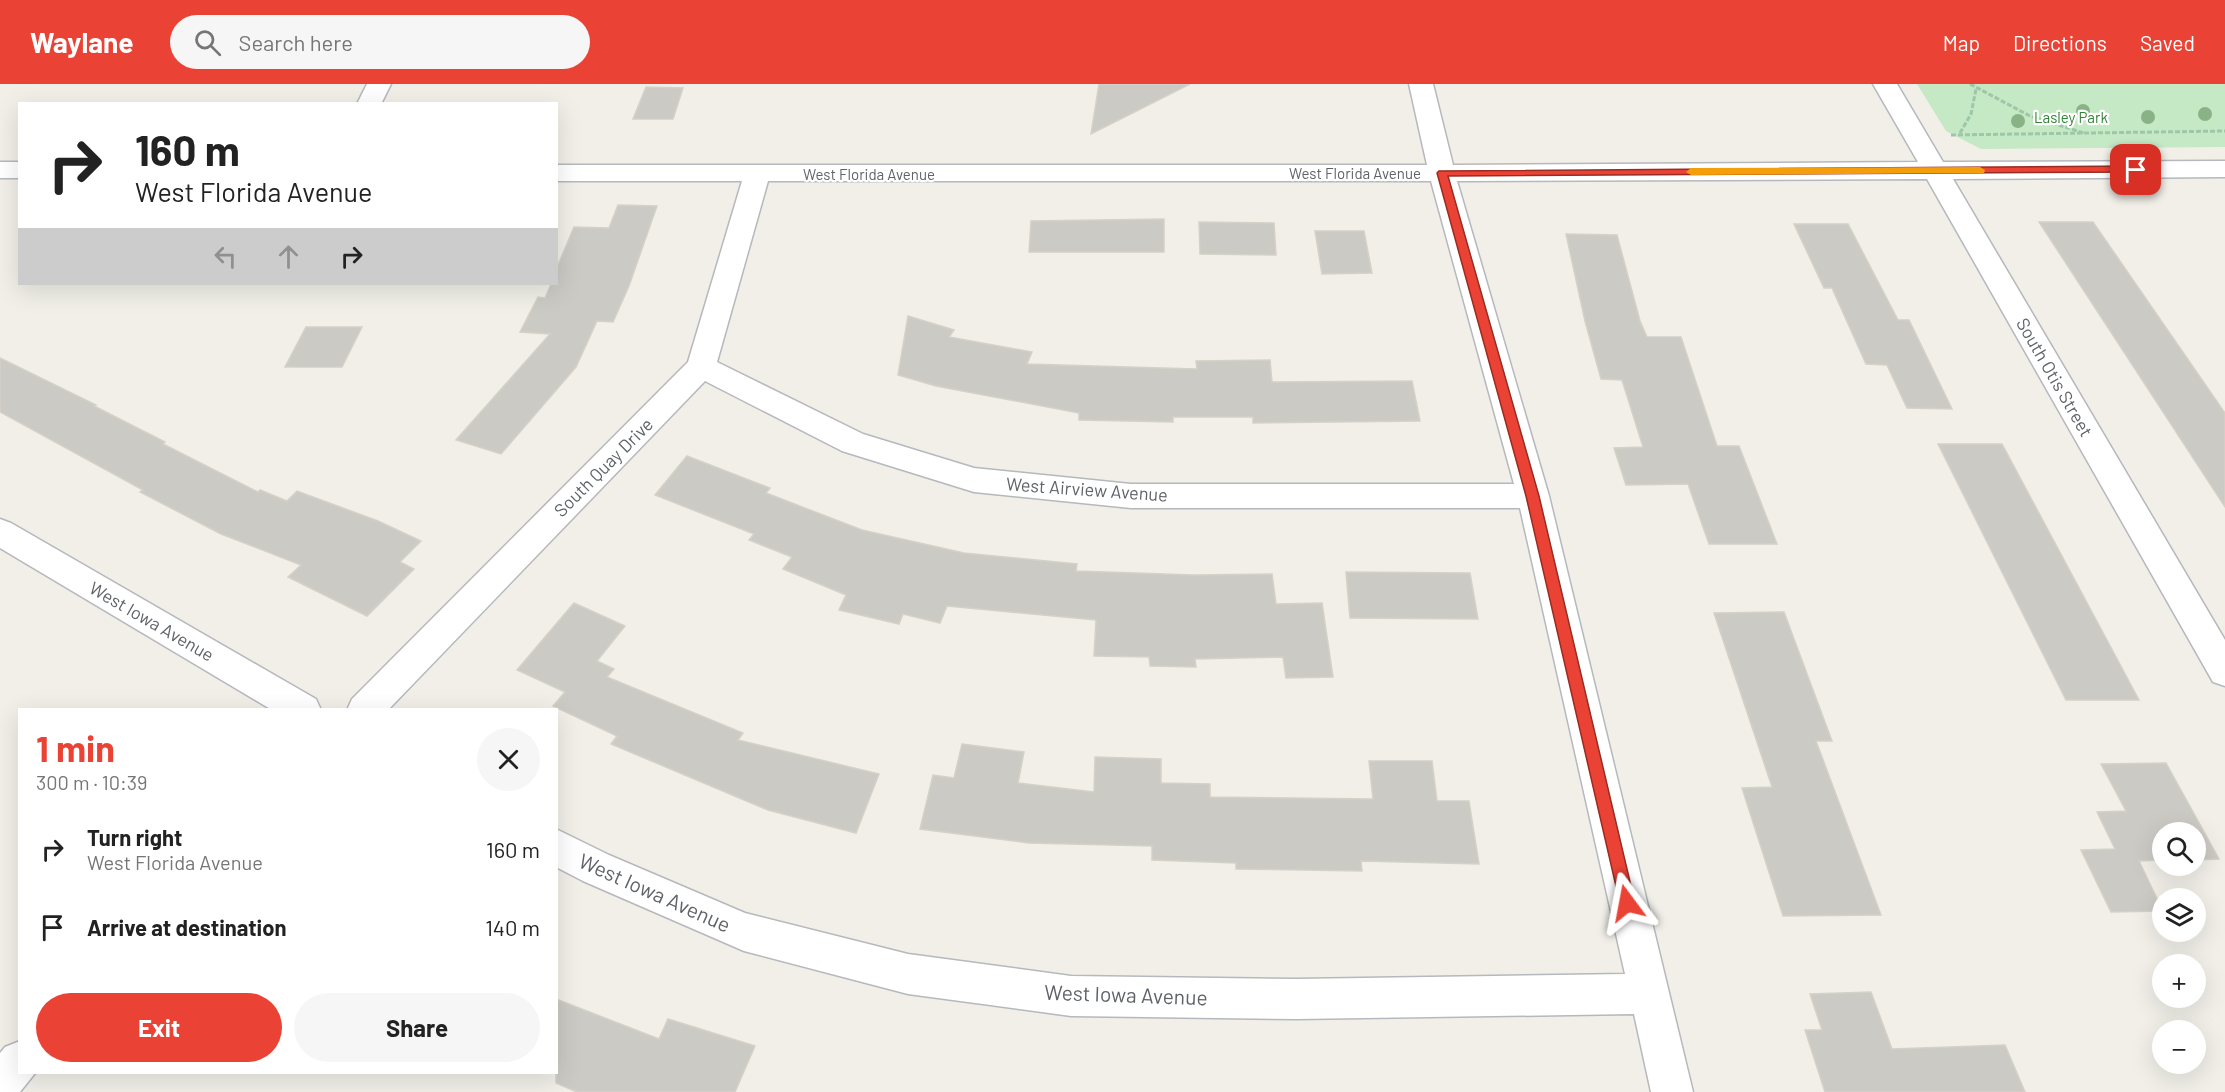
<!DOCTYPE html>
<meta charset="utf-8">
<style>
:root{--surface:#fff;--page:#f6f6f6;--text:#222;--muted:#767676;--accent:#ea4335}
body{margin:0;font-family:Barlow,sans-serif;background:var(--page);color:var(--text);height:100vh;display:flex;flex-direction:column;font-size:22px;white-space:nowrap}
*{box-sizing:border-box;margin:0}
p{font-size:20px;color:var(--muted)}
.icon{flex:none;width:33px;height:33px;fill:none;stroke:currentColor;stroke-width:2;stroke-linecap:round;stroke-linejoin:round}
.map{position:relative;flex:1;overflow:hidden}
.side{position:absolute;left:18px;top:624px;width:540px;height:366px;display:flex;flex-direction:column;background:var(--surface);border-radius:0px;box-shadow:0 6px 24px #0002}
.side>*{flex:none}
.top-card{position:absolute;left:18px;top:18px;width:540px;height:183px;border-radius:0px;box-shadow:0 6px 24px #0002;background:#fff;color:var(--text);overflow:hidden}
.tools{position:absolute;left:2152px;top:738px;display:grid;gap:12px}
.tools a{display:grid;place-items:center;width:54px;height:54px;border-radius:50%;background:var(--surface);box-shadow:0 6px 24px #0002;font-size:30px}
.pin{position:absolute;display:grid;place-items:center;width:51px;height:51px;color:#fff;margin:-26px;border-radius:12px;box-shadow:0 3px 9px #0006}
.me{position:absolute;width:66px;margin:-33px;rotate:347deg;stroke-linejoin:round;filter:drop-shadow(0 0 4px #0008)}
.turn{display:flex;align-items:center;gap:21px;height:126px;padding:0 18px;font-size:27px}
.turn .icon{width:78px;height:78px;stroke-width:2.5}
.turn b{display:block;font-size:42px;line-height:51px}
.lanes{display:flex;align-items:center;height:57px;padding:0 18px;background:#0003;justify-content:center;gap:30px;direction:ltr}
.lanes .off{opacity:.35}
.round{display:grid;place-items:center;flex:none;width:63px;height:63px;border-radius:32px;background:var(--page)}
.overview{display:flex;align-items:center;justify-content:space-between;height:102px;padding:0 18px}
h1{font-size:36px;font-weight:700;line-height:45px;color:var(--accent)}
.button{display:flex;gap:12px;margin-top:auto;padding:12px 18px}
.button a{flex:1;height:69px;border-radius:36px;background:var(--accent);color:#fff;font-size:24px;font-weight:700;line-height:69px;text-align:center}
.button a+a{background:var(--page);color:var(--text)}
ul{padding:0;list-style:none}
li{display:flex;align-items:center;gap:18px;height:78px;padding:0 18px}
li div{flex:1}
li b{display:block;font-size:22px}
li em{font-style:normal}
header{display:flex;align-items:center;gap:36px;box-sizing:border-box;height:84px;padding:0 30px;background:var(--accent);color:#fff}
header strong{font-size:28px}
nav{display:flex;gap:33px;margin-inline-start:auto;font-size:21px}
.search{width:420px;height:54px;background:var(--page);display:flex;align-items:center;gap:15px;box-sizing:border-box;padding:0 21px;border-radius:33px;color:var(--muted);font-size:22px}
.map>svg:first-child{display:block}
.green{fill:#c5e8c5}
.building{fill:#cccac5;stroke:#d6d1c6;stroke-width:1.5}
.lines{fill:none;stroke-linecap:round;stroke-linejoin:round}
.minor-casing{stroke:#b5b8bc;stroke-width:3}
.path{stroke:#9cc7a9;stroke-width:3;stroke-dasharray:5 2;stroke-linecap:butt}
.minor{fill:#fff;fill-rule:evenodd}
.tree{fill:#89b387}
.route{fill:#ea4335;stroke:#982c22;stroke-width:1.5}
.slow{fill:#f59e0b}
.labels{text-anchor:middle;dominant-baseline:central;stroke-width:4.5;stroke-linejoin:round;paint-order:stroke}
.far-park-label{font-size:15px;fill:#348238;stroke:#fff}
.far-street-label{font-size:15px;fill:#5f6368;stroke:#fff}
.street-label{font-size:18px;fill:#5f6368;stroke:#fff}
.near-street-label{font-size:21px;fill:#5f6368;stroke:#fff}
</style>
<header>
<strong>Waylane</strong>
<div class="search"><svg class="icon" aria-label="search" viewBox="0 0 24 24"><circle cx="10" cy="10" r="6"/><path d="M15 15l6 6"/></svg>Search here</div>
<nav><a>Map</a><a>Directions</a><a>Saved</a></nav>
</header>
<div class="map">
<svg width="2225" height="1008" viewBox="0 0 2225 1008">
<rect width="100%" height="100%" fill="#f1efe8"/>
<!-- green -->
<polygon class="green" points="1917,0 2225,0 2225,63 1981,65 1946,47"/>
<!-- building -->
<g class="building">
<polygon points="1099,0 1190,0 1091,50"/>
<polygon points="646,3 683,4 673,35 633,35"/>
<polygon points="618,121 657,122 629,202 613,238 597,237 576,283 501,370 456,356 550,250 520,248 538,213 545,214 551,200 556,200 556,186 574,143 609,144"/>
<polygon points="1164,135 1164,168 1029,168 1031,137"/>
<polygon points="1199,138 1274,139 1276,171 1200,170"/>
<polygon points="2039,138 2093,138 2225,329 2225,423"/>
<polygon points="1794,140 1848,140 1898,236 1909,236 1952,325 1907,324 1887,281 1866,280 1832,204 1824,204"/>
<polygon points="1315,147 1364,147 1372,189 1322,190"/>
<polygon points="1566,150 1617,151 1640,237 1647,253 1681,253 1717,362 1739,362 1777,460 1709,460 1688,400 1626,401 1614,364 1643,363 1622,296 1601,295 1585,237"/>
<polygon points="908,232 954,246 949,253 1032,268 1027,280 1197,285 1196,277 1270,276 1272,298 1412,297 1420,337 1253,339 1253,333 1173,333 1173,338 1079,336 1079,329 936,302 898,291"/>
<polygon points="306,243 362,243 342,283 285,283"/>
<polygon points="0,274 96,321 94,322 165,358 163,360 258,408 260,406 287,417 297,407 378,437 421,457 400,478 414,485 367,532 288,493 301,481 221,450 140,408 143,406 0,328"/>
<polygon points="1938,360 2002,360 2139,616 2066,616"/>
<polygon points="687,372 770,404 766,409 862,446 964,469 1077,480 1076,487 1194,491 1272,490 1276,520 1322,519 1333,593 1286,594 1283,573 1195,575 1196,583 1150,582 1149,573 1094,572 1096,536 947,522 940,539 903,530 899,540 839,526 846,511 783,485 792,473 749,456 754,450 655,411"/>
<polygon points="1346,488 1470,489 1478,535 1350,534"/>
<polygon points="574,519 625,542 597,577 614,585 607,593 743,649 738,656 879,690 856,749 768,726 611,660 617,652 553,622 565,608 517,586"/>
<polygon points="1784,528 1832,657 1816,657 1881,831 1783,832 1742,704 1772,703 1714,529"/>
<polygon points="962,660 1024,668 1018,699 1094,708 1095,673 1161,675 1161,699 1210,700 1210,713 1373,715 1369,677 1432,677 1437,717 1469,717 1479,780 1361,777 1362,787 1236,785 1236,779 1152,776 1152,762 1029,759 920,745 933,691 954,694"/>
<polygon points="2166,679 2219,775 2196,776 2196,748 2163,748 2163,776 2139,777 2163,827 2111,828 2081,766 2115,765 2097,728 2126,727 2101,680"/>
<polygon points="1871,908 1892,965 2005,961 2025,1008 1825,1008 1805,946 1822,946 1810,910"/>
<polygon points="556,915 659,955 668,935 755,962 735,1008 577,1008 556,999"/>
</g>
<g class="lines">
<!-- minor casing -->
<g class="minor-casing">
<g id="minor">
<polygon points="367,0 391,0 381,20 357,20"/>
<path d="M 1409,0 L 1433,0 L 1453,81 L 1918,78 L 1873,0 L 1897,0 L 1943,78 L 2225,77 L 2225,93 L 1953,95 L 2225,556 L 2225,602 L 2213,598 L 1927,95 L 1457,97 L 1549,412 L 1693,1008 L 1651,1008 L 1634,930 L 1297,935 L 1071,932 L 908,910 L 744,867 L 583,797 L 556,783 L 556,745 L 609,771 L 745,829 L 908,870 L 1071,892 L 1297,895 L 1625,890 L 1520,424 L 1131,424 L 974,408 L 842,367 L 705,297 L 388,626 L 347,626 L 352,615 L 688,278 L 742,97 L 556,97 L 556,81 L 1427,81 ZM 768,97 L 1431,97 L 1514,400 L 1131,400 L 974,384 L 863,350 L 717,278 Z"/>
<rect x="0" y="78" width="20" height="16"/>
<polygon points="0,435 11,439 316,615 321,626 272,626 0,464"/>
<polygon points="20,957 20,988 36,988 20,1008 0,1008 0,969 5,963"/>
</g>
</g>
<!-- path -->
<g class="path">
<polyline points="1970,0 2030,32 2084,49"/>
<polyline points="1960,49 1971,30 1976,5"/>
<polyline points="1951,51 2225,47"/>
</g>
<!-- minor -->
<use href="#minor" class="minor"/>
</g>
<!-- trees -->
<g class="tree">
<circle cx="2083" cy="27" r="7"/>
<circle cx="2205" cy="30" r="7"/>
<circle cx="2148" cy="33" r="7"/>
<circle cx="2018" cy="37" r="7"/>
</g>
<!-- route -->
<polygon class="route" points="2136,82 2141,86 2139,88 1448,92 1539,412 1635,819 1633,824 1627,827 1621,824 1526,412 1437,89 1439,87"/>
<!-- slow -->
<polygon class="slow" points="1980,83 1985,86 1984,89 1691,91 1686,88 1691,84"/>
<g class="labels">
<!-- far-park labels -->
<g class="far-park-label">
<text x="2071" y="33">Lasley Park</text>
</g>
<!-- far-street labels -->
<g class="far-street-label">
<text x="1355" y="89">West Florida Avenue</text>
<text x="869" y="90">West Florida Avenue</text>
</g>
<!-- street labels -->
<g class="street-label">
<text transform="translate(2055 293) rotate(60)">South Otis Street</text>
<text transform="translate(603 383) rotate(-45)">South Quay Drive</text>
<text transform="translate(1087 405) rotate(4)">West Airview Avenue</text>
<text transform="translate(152 537) rotate(30)">West Iowa Avenue</text>
</g>
<!-- near-street labels -->
<g class="near-street-label">
<text transform="translate(655 808) rotate(24)">West Iowa Avenue</text>
<text transform="translate(1126 910) rotate(2)">West Iowa Avenue</text>
</g>
</g>
</svg>
<div class="tools">
<a><svg class="icon" aria-label="search" viewBox="0 0 24 24"><circle cx="10" cy="10" r="6"/><path d="M15 15l6 6"/></svg></a>
<a><svg class="icon" aria-label="layers" viewBox="0 0 24 24"><path d="M12 4l9 5-9 5-9-5zM3 14l9 5 9-5"/></svg></a>
<a>+</a>
<a>−</a>
</div>
<div class="pin" style="left:2136px;top:86px;background:#d93025"><svg class="icon" aria-label="arrive" viewBox="0 0 24 24"><path d="M6 21V4h12l-3 4 3 4H6"/></svg></div>
<svg class="me" style="left:1627px;top:819px" viewBox="-20 -20 40 40"><path d="M0-17L14 15 0 8-14 15z" fill="#ea4335" stroke="#fff" stroke-width="4"/></svg>
<div class="top-card">
<div class="turn"><svg class="icon" aria-label="right" viewBox="0 0 24 24"><path d="M7 20v-9h11M14 6l5 5-5 5"/></svg><div><b>160 m</b>West Florida Avenue</div></div>
<div class="lanes"><svg class="icon off" aria-label="left" viewBox="0 0 24 24"><path d="M17 20v-9H6M10 6l-5 5 5 5"/></svg><svg class="icon off" aria-label="ahead" viewBox="0 0 24 24"><path d="M12 20V5M6 11l6-6 6 6"/></svg><svg class="icon" aria-label="right" viewBox="0 0 24 24"><path d="M7 20v-9h11M14 6l5 5-5 5"/></svg></div>
</div>
<section class="side">
<div class="overview"><div><h1>1 min</h1><p>300 m · 10:39</p></div><a class="round"><svg class="icon" aria-label="close" viewBox="0 0 24 24"><path d="M6 6l12 12M18 6L6 18"/></svg></a></div>
<ul>
<li><svg class="icon" aria-label="right" viewBox="0 0 24 24"><path d="M7 20v-9h11M14 6l5 5-5 5"/></svg><div><b>Turn right</b><p>West Florida Avenue</p></div><em>160 m</em></li>
<li><svg class="icon" aria-label="arrive" viewBox="0 0 24 24"><path d="M6 21V4h12l-3 4 3 4H6"/></svg><div><b>Arrive at destination</b></div><em>140 m</em></li>
</ul>
<div class="button"><a>Exit</a><a>Share</a></div>
</section>
</div>
